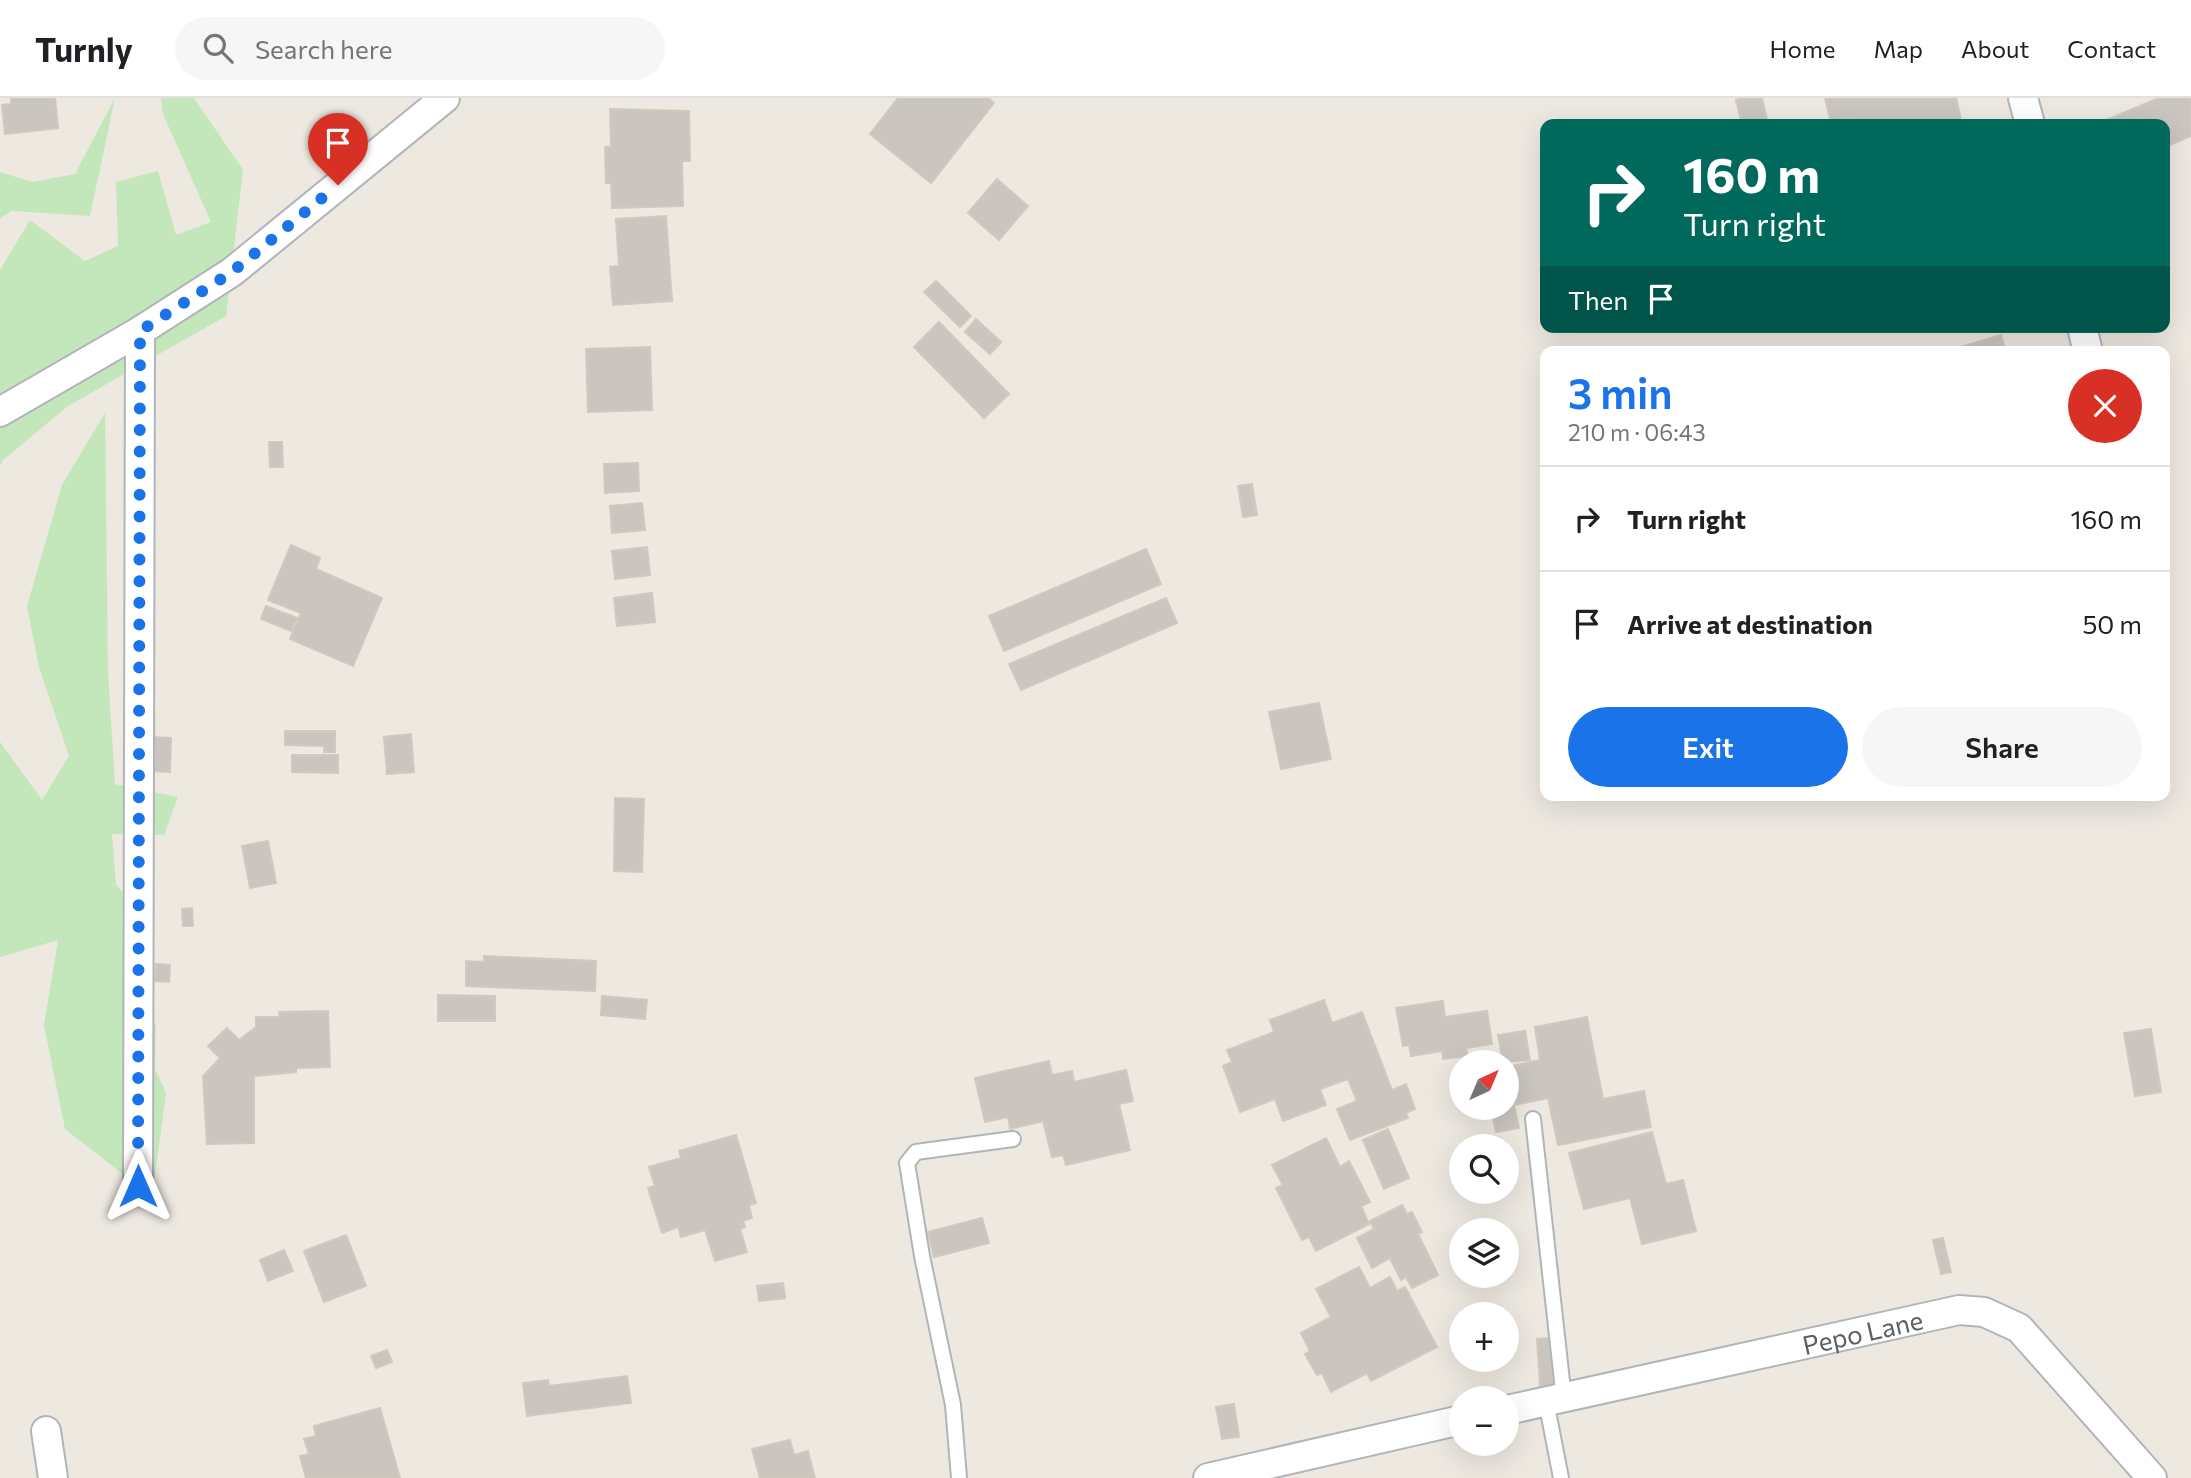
<!DOCTYPE html>
<meta charset="utf-8">
<style>
:root{--surface:#fff;--page:#f6f6f6;--text:#202124;--muted:#757577;--line:#e0e0e0;--accent:#1a73e8}
body{margin:0;font-family:Commissioner,sans-serif;background:var(--page);color:var(--text);height:100vh;display:flex;flex-direction:column;font-size:26px;white-space:nowrap}
*{box-sizing:border-box;margin:0}
p{font-size:23px;color:var(--muted)}
.icon{flex:none;width:38px;height:38px;fill:none;stroke:currentColor;stroke-width:2;stroke-linecap:round;stroke-linejoin:round}
.map{position:relative;flex:1;overflow:hidden}
.side{position:absolute;left:1540px;top:248px;width:630px;height:455px;display:flex;flex-direction:column;background:var(--surface);border-radius:14px;box-shadow:0 7px 28px #0002}
.side>*{flex:none}
.banner{position:absolute;left:1540px;top:21px;width:630px;height:214px;border-radius:14px;box-shadow:0 7px 28px #0002;background:#00695c;color:#fff;overflow:hidden}
.needle{width:46px;rotate:44deg}
.fabs{position:absolute;left:1449px;top:952px;display:grid;gap:14px}
.fabs a{display:grid;place-items:center;width:70px;height:70px;border-radius:50%;background:var(--surface);box-shadow:0 7px 28px #0002;font-size:35px}
.pin{position:absolute;display:grid;place-items:center;width:60px;height:60px;color:#fff;margin:-72px -30px;border-radius:50% 50% 50% 0;rotate:-45deg;box-shadow:0 0 7px #0007}
.pin .icon{rotate:45deg}
.me{position:absolute;width:77px;margin:-38px;rotate:0deg;stroke-linejoin:round;filter:drop-shadow(0 0 5px #0008)}
.turn{display:flex;align-items:center;gap:24px;height:147px;padding:0 28px;font-size:32px}
.turn .icon{width:91px;height:91px;stroke-width:2.5}
.turn b{display:block;font-size:49px;line-height:60px}
.then{display:flex;align-items:center;height:66px;padding:0 28px;background:#0003;gap:14px;font-size:26px}
.round{display:grid;place-items:center;flex:none;width:74px;height:74px;border-radius:37px;background:var(--page)}
.head{display:flex;align-items:center;justify-content:space-between;height:119px;padding:0 28px}
h1{font-size:42px;font-weight:600;line-height:52px;color:var(--accent)}
.primary-button{display:flex;gap:14px;margin-top:auto;padding:14px 28px}
.primary-button a{flex:1;height:80px;border-radius:42px;background:var(--accent);color:#fff;font-size:28px;font-weight:600;line-height:80px;text-align:center}
.primary-button a+a{background:var(--page);color:var(--text)}
ul{padding:0;list-style:none}
li{display:flex;align-items:center;gap:21px;height:105px;padding:0 28px;border-top:2px solid var(--line)}
li div{flex:1}
li b{display:block;font-size:26px}
li em{font-style:normal}
header{display:flex;align-items:center;gap:42px;box-sizing:border-box;height:98px;padding:0 35px;background:var(--surface);border-bottom:2px solid var(--line)}
header strong{font-size:33px}
nav{display:flex;gap:38px;margin-inline-start:auto;font-size:24px}
.search{width:490px;height:63px;background:var(--page);display:flex;align-items:center;gap:18px;box-sizing:border-box;padding:0 24px;border-radius:38px;color:var(--muted);font-size:26px}
.map>svg:first-child{display:block}
.green{fill:#c3e7ba}
.building{fill:#cac5bf;stroke:#d2c8be;stroke-width:2}
.lines{fill:none;stroke-linecap:round;stroke-linejoin:round}
.service-casing{stroke:#b1b5b9;stroke-width:18}
.minor-casing{stroke:#b1b5b9;stroke-width:32}
.service{stroke:#fff;stroke-width:14}
.minor{stroke:#fff;stroke-width:28}
.route{stroke:#1a73e8;stroke-width:12;stroke-dasharray:0 21.6}
.labels{text-anchor:middle;dominant-baseline:central;stroke-width:5;stroke-linejoin:round;paint-order:stroke}
.street-label{font-size:26px;fill:#595f62;stroke:#fff}
</style>
<header>
<strong>Turnly</strong>
<div class="search"><svg class="icon" aria-label="search" viewBox="0 0 24 24"><circle cx="10" cy="10" r="6"/><path d="M15 15l6 6"/></svg>Search here</div>
<nav><a>Home</a><a>Map</a><a>About</a><a>Contact</a></nav>
</header>
<div class="map">
<svg width="2191" height="1380" viewBox="0 0 2191 1380">
<rect width="100%" height="100%" fill="#ede8e0"/>
<!-- green -->
<g class="green">
<polygon points="115,0 90,118 12,113 0,120 0,74 32,84 75,76"/>
<polygon points="161,0 194,0 243,72 226,218 68,308 2,363 0,368 0,172 30,122 85,163 118,148 116,84 158,73 176,137 211,124 163,16"/>
<polygon points="105,315 108,575 115,686 178,699 164,737 112,736 116,787 153,824 125,872 156,927 155,971 166,995 152,1099 65,1031 44,927 58,842 0,859 0,644 42,702 69,658 39,569 27,508 62,387"/>
</g>
<!-- building -->
<g class="building">
<polygon points="11,0 55,0 58,30 5,36 2,7 11,6"/>
<polygon points="898,0 988,0 994,5 931,85 870,36"/>
<polygon points="1744,0 1762,0 1768,26 1742,26 1736,2"/>
<polygon points="1825,0 1956,0 1962,26 1851,26 1850,20 1831,25"/>
<polygon points="2159,0 2191,0 2191,38 2165,49 2165,26 2106,26 2104,23"/>
<polygon points="610,11 689,13 690,63 682,63 683,108 612,110 611,85 606,85 605,49 611,49"/>
<polygon points="997,81 1028,108 999,142 968,115"/>
<polygon points="666,118 672,203 613,207 610,169 619,168 616,121"/>
<polygon points="936,183 971,218 960,229 924,194"/>
<polygon points="976,221 1001,244 990,256 965,234"/>
<polygon points="939,224 1009,296 984,320 914,249"/>
<polygon points="2001,237 2006,254 1947,254 1947,253"/>
<polygon points="650,249 652,312 588,314 586,251"/>
<polygon points="269,344 282,344 283,369 270,369"/>
<polygon points="638,365 639,393 605,395 604,366"/>
<polygon points="1252,386 1257,417 1243,419 1238,388"/>
<polygon points="642,405 645,432 612,435 610,408"/>
<polygon points="291,447 320,460 316,471 382,500 353,568 290,541 301,515 268,502"/>
<polygon points="647,449 650,477 615,481 612,453"/>
<polygon points="1146,451 1161,486 1004,553 989,518"/>
<polygon points="652,495 655,524 617,528 614,500"/>
<polygon points="1166,500 1177,525 1021,592 1009,566"/>
<polygon points="266,508 297,520 291,533 261,521"/>
<polygon points="1319,605 1331,661 1281,671 1269,614"/>
<polygon points="285,633 335,633 335,654 324,654 324,648 285,647"/>
<polygon points="411,636 414,674 387,676 384,639"/>
<polygon points="152,639 171,640 170,674 151,673"/>
<polygon points="292,657 338,657 338,675 292,674"/>
<polygon points="615,700 644,701 642,774 614,773"/>
<polygon points="268,743 276,785 250,790 242,748"/>
<polygon points="192,810 193,828 183,828 182,811"/>
<polygon points="484,858 596,863 595,893 466,888 466,863 484,864"/>
<polygon points="156,866 170,867 169,884 155,883"/>
<polygon points="438,897 495,898 495,923 438,923"/>
<polygon points="602,898 647,902 645,921 601,917"/>
<polygon points="1324,902 1332,925 1362,914 1392,992 1406,986 1415,1011 1406,1015 1408,1020 1350,1042 1337,1011 1357,1003 1348,981 1320,991 1326,1007 1283,1023 1275,1001 1240,1014 1223,968 1232,964 1227,952 1274,934 1270,922"/>
<polygon points="1443,903 1445,919 1487,913 1492,946 1466,950 1468,958 1443,961 1442,953 1411,958 1409,947 1403,948 1396,910"/>
<polygon points="328,913 330,969 296,970 296,974 254,978 254,1045 207,1046 203,978 220,960 208,948 227,930 239,942 256,929 256,919 280,919 279,914"/>
<polygon points="1587,919 1603,1001 1644,993 1651,1029 1558,1047 1548,1000 1514,1007 1519,1030 1496,1034 1491,1010 1507,1010 1507,969 1540,962 1535,929"/>
<polygon points="2151,931 2161,994 2135,998 2124,935"/>
<polygon points="1525,933 1530,962 1503,964 1498,937"/>
<polygon points="1049,963 1052,977 1072,973 1074,984 1126,972 1133,1003 1119,1006 1130,1052 1066,1067 1063,1057 1052,1059 1043,1023 1010,1031 1008,1019 985,1024 975,980"/>
<polygon points="1388,1031 1409,1080 1384,1091 1363,1042"/>
<polygon points="1652,1034 1666,1086 1683,1082 1696,1133 1642,1146 1630,1100 1584,1111 1569,1055"/>
<polygon points="736,1037 756,1105 749,1107 752,1120 743,1123 745,1129 740,1131 747,1154 715,1163 705,1132 681,1139 678,1129 662,1135 648,1090 655,1088 649,1069 681,1060 679,1053"/>
<polygon points="1326,1040 1340,1069 1349,1063 1370,1104 1361,1108 1369,1126 1316,1153 1309,1139 1302,1142 1276,1090 1283,1087 1272,1067"/>
<polygon points="1402,1107 1407,1116 1412,1114 1422,1134 1418,1136 1438,1177 1412,1190 1406,1179 1401,1182 1390,1160 1372,1170 1357,1140 1374,1131 1370,1123"/>
<polygon points="982,1120 989,1145 934,1159 928,1134"/>
<polygon points="346,1137 366,1188 324,1204 304,1153"/>
<polygon points="1943,1140 1951,1174 1941,1176 1933,1142"/>
<polygon points="284,1152 293,1173 268,1183 260,1162"/>
<polygon points="1359,1169 1370,1190 1390,1179 1397,1193 1405,1189 1437,1249 1371,1283 1367,1275 1331,1294 1322,1275 1317,1277 1305,1256 1310,1253 1301,1235 1331,1219 1316,1191"/>
<polygon points="783,1185 785,1200 759,1203 757,1188"/>
<polygon points="1550,1240 1553,1287 1540,1288 1537,1241"/>
<polygon points="387,1252 392,1264 376,1270 371,1258"/>
<polygon points="627,1278 631,1305 527,1318 523,1285 548,1282 549,1288"/>
<polygon points="1234,1306 1239,1339 1222,1341 1216,1309"/>
<polygon points="380,1310 400,1380 306,1380 300,1358 309,1356 304,1341 316,1338 314,1328"/>
<polygon points="790,1342 794,1357 808,1353 815,1380 760,1380 752,1351"/>
</g>
<g class="lines">
<!-- service casing -->
<g class="service-casing">
<g id="service">
<polyline points="1533,1021 1564,1301"/>
<polyline points="1546,1303 1561,1380"/>
<polyline points="959,1380 953,1307 922,1158 907,1065 916,1054 1013,1041"/>
</g>
</g>
<!-- minor casing -->
<g class="minor-casing">
<g id="minor">
<polyline points="2023,0 2030,26"/>
<polyline points="2082,229 2088,254"/>
<polyline points="0,314 140,233 232,174 445,0"/>
<polyline points="138,1088 140,233"/>
<path id="s1" d="M 1507,1312 L 1959,1212 L 1984,1214 L 2019,1230 L 2152,1380"/>
<polyline points="46,1333 53,1380"/>
<polyline points="1208,1380 1461,1322"/>
</g>
</g>
<!-- service -->
<use href="#service" class="service"/>
<!-- minor -->
<use href="#minor" class="minor"/>
</g>
<g class="lines">
<!-- route -->
<polyline class="route" points="138,1088 140,233 232,174 338,87"/>
</g>
<g class="labels">
<!-- street labels -->
<g class="street-label">
<text stroke="none"><textPath href="#s1" startOffset="364">Pepo Lane</textPath></text>
</g>
</g>
</svg>
<div class="fabs">
<a><svg class="needle" viewBox="-14 -14 28 28"><path d="M0-13l5 13h-10z" fill="#e53935"/><path d="M0 13l5-13h-10z" fill="#757577"/></svg></a>
<a><svg class="icon" aria-label="search" viewBox="0 0 24 24"><circle cx="10" cy="10" r="6"/><path d="M15 15l6 6"/></svg></a>
<a><svg class="icon" aria-label="layers" viewBox="0 0 24 24"><path d="M12 4l9 5-9 5-9-5zM3 14l9 5 9-5"/></svg></a>
<a>+</a>
<a>−</a>
</div>
<div class="pin" style="left:338px;top:87px;background:#d93025"><svg class="icon" aria-label="arrive" viewBox="0 0 24 24"><path d="M6 21V4h12l-3 4 3 4H6"/></svg></div>
<svg class="me" style="left:138px;top:1088px" viewBox="-20 -20 40 40"><path d="M0-17L14 15 0 8-14 15z" fill="#1a73e8" stroke="#fff" stroke-width="4"/></svg>
<div class="banner">
<div class="turn"><svg class="icon" aria-label="right" viewBox="0 0 24 24"><path d="M7 20v-9h11M14 6l5 5-5 5"/></svg><div><b>160 m</b>Turn right</div></div>
<div class="then">Then<svg class="icon" aria-label="arrive" viewBox="0 0 24 24"><path d="M6 21V4h12l-3 4 3 4H6"/></svg></div>
</div>
<section class="side">
<div class="head"><div><h1>3 min</h1><p>210 m · 06:43</p></div><a class="round" style="background:#d93025;color:#fff"><svg class="icon" aria-label="close" viewBox="0 0 24 24"><path d="M6 6l12 12M18 6L6 18"/></svg></a></div>
<ul>
<li><svg class="icon" aria-label="right" viewBox="0 0 24 24"><path d="M7 20v-9h11M14 6l5 5-5 5"/></svg><div><b>Turn right</b></div><em>160 m</em></li>
<li><svg class="icon" aria-label="arrive" viewBox="0 0 24 24"><path d="M6 21V4h12l-3 4 3 4H6"/></svg><div><b>Arrive at destination</b></div><em>50 m</em></li>
</ul>
<div class="primary-button"><a>Exit</a><a>Share</a></div>
</section>
</div>
